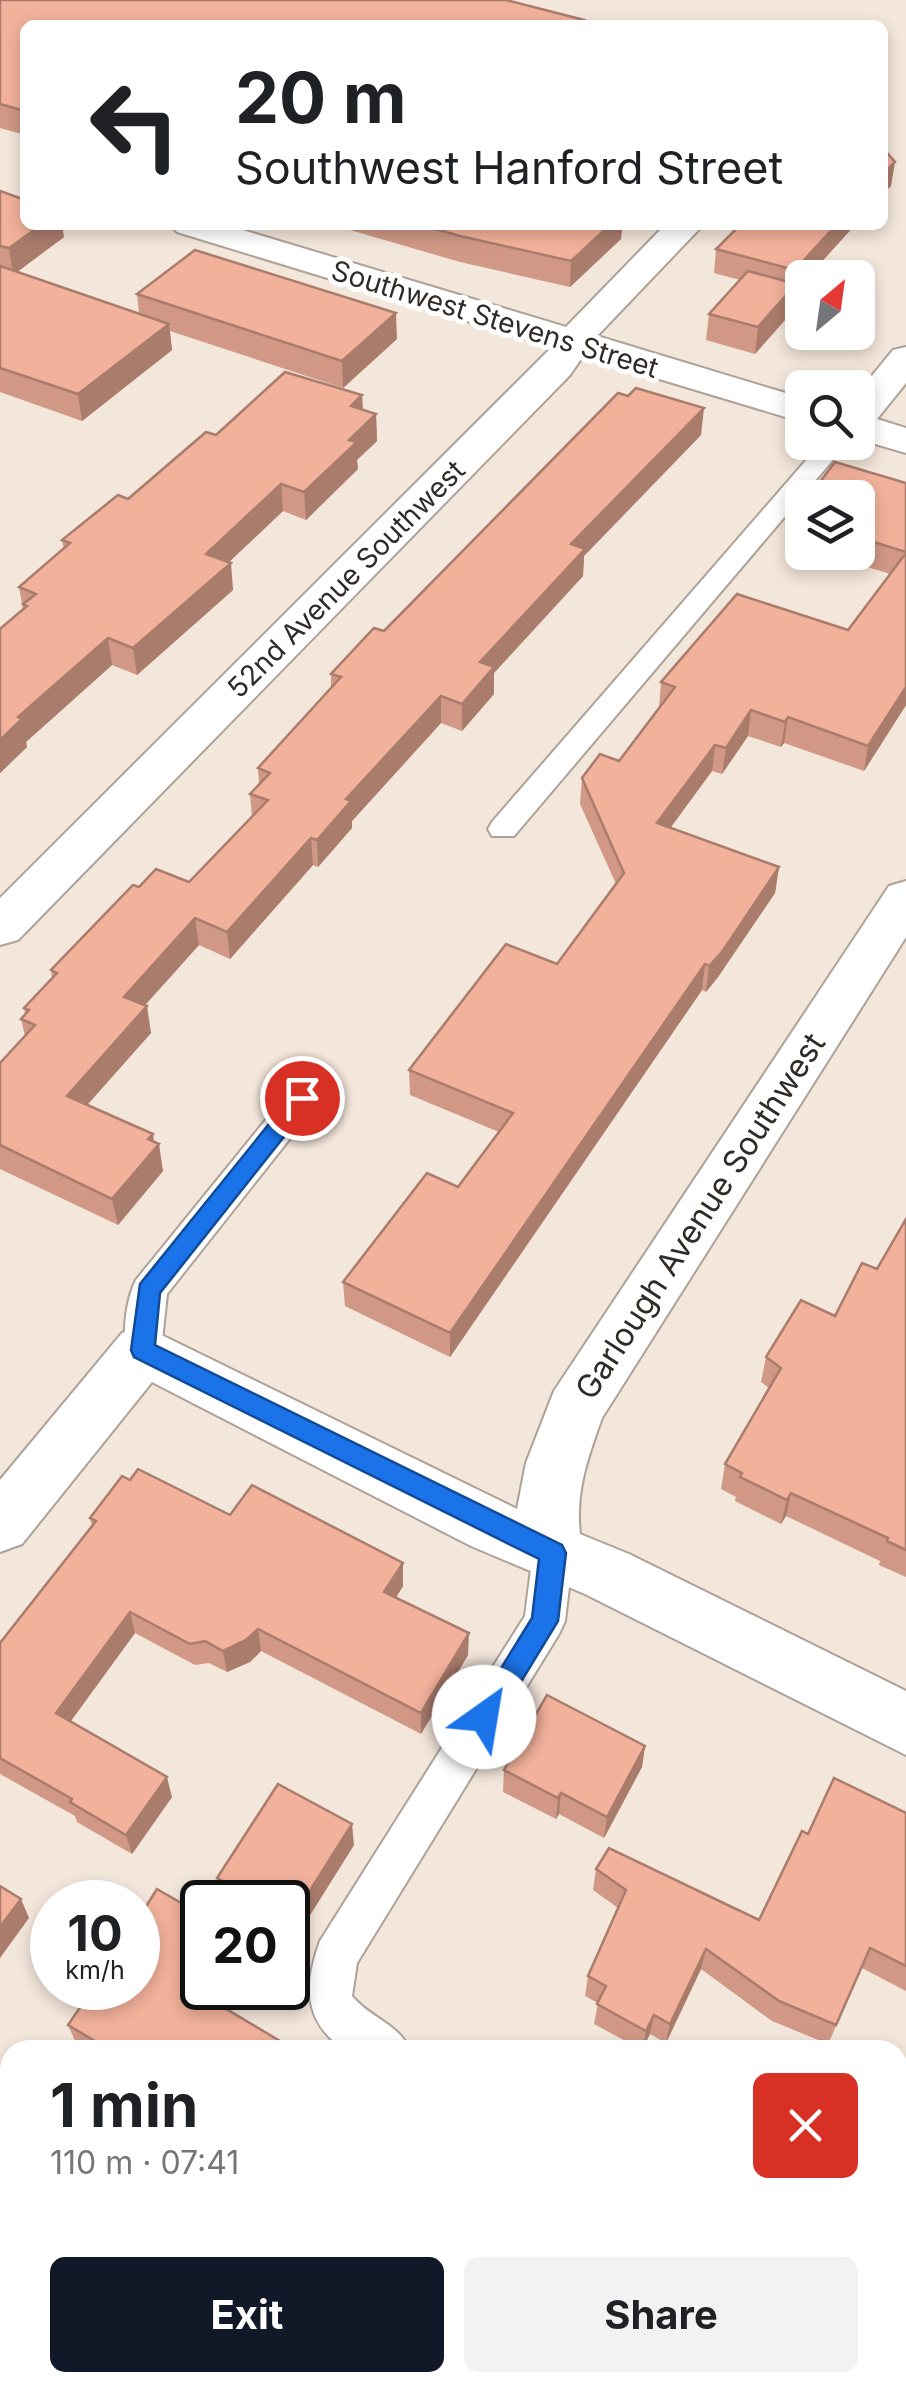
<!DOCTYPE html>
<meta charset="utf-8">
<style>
:root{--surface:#fff;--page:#f2f2f2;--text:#202124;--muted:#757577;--accent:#111827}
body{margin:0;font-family:Inter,sans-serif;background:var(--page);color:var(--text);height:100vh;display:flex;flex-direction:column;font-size:38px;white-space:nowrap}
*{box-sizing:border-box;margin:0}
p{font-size:32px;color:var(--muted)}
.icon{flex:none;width:55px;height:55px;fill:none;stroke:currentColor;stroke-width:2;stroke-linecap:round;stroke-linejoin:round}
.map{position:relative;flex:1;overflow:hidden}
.side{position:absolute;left:0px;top:2040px;width:908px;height:352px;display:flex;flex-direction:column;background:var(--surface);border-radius:30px 30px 0 0;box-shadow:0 5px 15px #0003}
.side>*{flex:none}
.hud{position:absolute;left:20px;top:20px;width:868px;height:210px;border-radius:15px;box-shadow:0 5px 15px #0003;background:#fff;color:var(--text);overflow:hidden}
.needle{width:65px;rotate:29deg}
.controls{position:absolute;left:785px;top:260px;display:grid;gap:20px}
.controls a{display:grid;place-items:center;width:90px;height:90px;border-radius:15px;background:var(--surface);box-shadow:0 5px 15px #0003;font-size:50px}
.speed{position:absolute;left:30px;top:1880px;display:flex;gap:20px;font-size:50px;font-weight:700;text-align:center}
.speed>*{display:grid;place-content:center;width:130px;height:130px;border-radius:50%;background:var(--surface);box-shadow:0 5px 15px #0003;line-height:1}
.speed small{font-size:25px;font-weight:400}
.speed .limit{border:5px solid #111;border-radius:15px;background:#fff;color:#111}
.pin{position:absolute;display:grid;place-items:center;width:85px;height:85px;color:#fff;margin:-42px;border:5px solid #fff;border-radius:50%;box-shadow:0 2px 10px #0007}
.me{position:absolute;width:110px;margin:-55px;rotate:32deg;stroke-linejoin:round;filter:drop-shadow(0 0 8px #0008)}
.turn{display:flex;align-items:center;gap:35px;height:210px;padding:0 50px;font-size:45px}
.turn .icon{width:130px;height:130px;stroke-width:2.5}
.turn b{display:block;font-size:70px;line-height:85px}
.round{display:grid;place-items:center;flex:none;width:105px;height:105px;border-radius:15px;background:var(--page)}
.headline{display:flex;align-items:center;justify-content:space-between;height:170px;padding:0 50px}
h1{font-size:60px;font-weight:700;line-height:75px}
.button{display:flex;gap:20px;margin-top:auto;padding:20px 50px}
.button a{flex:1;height:115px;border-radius:15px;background:var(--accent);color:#fff;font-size:40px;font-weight:700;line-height:115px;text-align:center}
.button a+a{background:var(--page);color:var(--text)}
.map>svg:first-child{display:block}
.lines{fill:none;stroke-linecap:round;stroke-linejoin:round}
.lane-casing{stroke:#aea298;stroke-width:4}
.street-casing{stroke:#aea298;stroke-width:4}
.lane{fill:#fff;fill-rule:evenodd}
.street{fill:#fff;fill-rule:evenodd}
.wall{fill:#d09885}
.shaded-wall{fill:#a97c6c}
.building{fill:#f2b19b;stroke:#a97c6c;stroke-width:2.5}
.route{fill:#1a73e8;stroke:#114b97;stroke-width:2.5}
.labels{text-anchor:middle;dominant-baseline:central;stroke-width:10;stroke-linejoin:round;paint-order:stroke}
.far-street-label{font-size:28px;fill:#302b27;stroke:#fff}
.street-label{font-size:32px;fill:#302b27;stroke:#fff}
</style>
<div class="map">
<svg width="906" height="2392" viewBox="0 0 906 2392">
<rect width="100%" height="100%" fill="#f3e6db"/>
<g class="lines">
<!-- lane casing -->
<g class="lane-casing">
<g id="lane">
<polygon points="822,442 848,442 514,836 492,836 488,829 492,822"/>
<path d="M 302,1086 L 314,1090 L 319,1099 L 314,1108 L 167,1294 L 161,1350 L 156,1361 L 143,1365 L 130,1361 C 120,1341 126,1299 136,1280 L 290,1090 Z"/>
<path d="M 553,1536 L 567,1541 L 573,1553 L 565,1621 L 559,1634 L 357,1963 L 352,1996 C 370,2018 399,2024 410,2050 L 345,2050 C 303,2022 304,1985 320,1941 L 525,1616 L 533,1553 L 539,1541 Z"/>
</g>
</g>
<!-- street casing -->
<g class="street-casing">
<g id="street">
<polygon points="171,225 226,225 566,327 665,225 703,225 597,336 802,398 802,422 583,356 570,375 18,940 0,945 0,898 552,347 177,232"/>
<polygon points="906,347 906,383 877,419 906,428 906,453 858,439 858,393 893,350"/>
<path d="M 906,881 L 906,937 L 602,1418 C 588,1457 575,1492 580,1534 L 629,1554 L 906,1691 L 906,1755 L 585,1594 L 471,1546 L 152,1382 L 22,1544 L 0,1552 L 0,1480 L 122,1333 L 143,1326 L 517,1509 L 526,1463 L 554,1391 L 889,886 Z"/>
</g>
</g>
<!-- lane -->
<use href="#lane" class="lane"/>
<!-- street -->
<use href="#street" class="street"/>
</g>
<!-- wall -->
<g class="wall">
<polygon points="0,0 584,20 584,25 25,25 25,135 0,128"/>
<polygon points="0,191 64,237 17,272 139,313 137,294 397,339 343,388 170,331 172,350 82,421 0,392"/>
<polygon points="333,225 625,225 622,228 621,239 570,287 460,262"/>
<polygon points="740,225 855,225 795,291 793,311 755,354 706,340 709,314 740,280 714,273 716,249"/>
<polygon points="362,395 363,410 376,414 377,441 357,460 358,469 306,520 283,511 229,562 233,590 137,675 112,665 26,742 27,747 0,773 0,629 23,610 19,587 64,549 62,540 128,499 216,435"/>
<polygon points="701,435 584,556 583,576 494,673 494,694 462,731 441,723 352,821 352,828 318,867 313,865 230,959 199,945 145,1005 151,1033 87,1105 154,1142 163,1171 118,1225 0,1169 0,1063 25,1036 21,1019 25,1014 24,1008 52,977 51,970 139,887 189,882 252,816 250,794 259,784 258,768 331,688 331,674 384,631"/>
<polygon points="906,483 906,705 864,771 784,743 781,747 748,736 722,774 712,771 670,828 779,867 775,893 718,977 706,992 702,990 450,1357 345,1306 343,1282 458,1187 499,1132 410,1095 409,1070 557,964 616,884 580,804 582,778 619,761 659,708 661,682 848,630 890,574 819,552 858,552 858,498"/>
<polygon points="802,504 802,547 788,543 792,517"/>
<polygon points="906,1219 906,1577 879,1565 880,1561 786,1516 781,1524 735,1501 736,1497 721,1489 725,1464 769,1388 761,1382 766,1357 835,1316 877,1269"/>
<polygon points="130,1480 230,1515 403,1586 396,1598 468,1655 421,1734 261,1651 250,1662 227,1672 209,1663 195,1665 135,1633 71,1721 172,1797 132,1854 77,1822 75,1816 0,1774 0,1643 92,1526 90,1518"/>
<polygon points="645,1746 642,1767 604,1838 559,1814 556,1819 503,1792 504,1770"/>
<polygon points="906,1813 906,1991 862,1968 828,2044 772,2021 701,1969 666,2043 650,2034 642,2050 594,2024 598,2003 585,1996 588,1976 618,1908 593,1890 596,1869 759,1920 808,1834"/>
<polygon points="354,1845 295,1939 288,1935 288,1902 230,1902 222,1898 217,1878"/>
<polygon points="205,1996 295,2050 88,2050 76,2043 68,2025"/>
</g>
<!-- shaded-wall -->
<g class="shaded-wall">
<polygon points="895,162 891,186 882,195 882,175"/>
<polygon points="41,225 62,225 64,237 13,275 9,248"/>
<polygon points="610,225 625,225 622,228 621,239 570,287 571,261"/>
<polygon points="836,225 855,225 807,278 802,278 802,283 795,291 793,311 755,354 758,327 793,288 795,270"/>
<polygon points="396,313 397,339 343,388 342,361"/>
<polygon points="169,324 172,350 82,421 78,394"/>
<polygon points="362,395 363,422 351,406"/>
<polygon points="704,408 701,435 584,556 583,576 494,673 494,694 462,731 462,704 480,662 571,544"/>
<polygon points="376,414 377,441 357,460 358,469 306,520 304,492 349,440"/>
<polygon points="281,484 283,511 209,581 206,554"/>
<polygon points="231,563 233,590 137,675 133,648"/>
<polygon points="108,638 112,665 26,742 27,747 0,773 0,740 18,717"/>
<polygon points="906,687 906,705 864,771 868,746"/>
<polygon points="441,696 441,723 352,821 352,828 318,867 317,840 346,799"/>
<polygon points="751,710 748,736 722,774 726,748"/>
<polygon points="788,717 784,743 781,747 785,722"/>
<polygon points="715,745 712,771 655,849 657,823"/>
<polygon points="311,838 313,865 230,959 227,932"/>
<polygon points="779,867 775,893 718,977 706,992 709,966"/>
<polygon points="195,918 199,945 129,1023 124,997"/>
<polygon points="705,964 702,990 450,1357 450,1333"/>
<polygon points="147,1006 151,1033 72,1122 67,1096"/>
<polygon points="153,1134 155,1149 159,1144 163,1171 118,1225 112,1199"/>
<polygon points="791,1493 786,1516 781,1524 787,1500"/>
<polygon points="403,1563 403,1586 385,1614 384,1592"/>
<polygon points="130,1612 135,1633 62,1733 56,1713"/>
<polygon points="258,1629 261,1651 250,1662 227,1672 223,1651"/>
<polygon points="469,1633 468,1655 421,1734 421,1713"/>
<polygon points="645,1746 642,1767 604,1838 607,1817"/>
<polygon points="167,1777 172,1797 132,1854 126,1835"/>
<polygon points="561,1793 559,1814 556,1819 558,1798"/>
<polygon points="352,1824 354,1845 295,1939 292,1919"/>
<polygon points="21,1899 29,1918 0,1958 0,1927"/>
<polygon points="706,1949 701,1969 666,2043 670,2024"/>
<polygon points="202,1974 202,1988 211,1988 198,2008 193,1989"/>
<polygon points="654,2015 650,2034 642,2050 646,2031"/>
</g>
<!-- building -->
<g class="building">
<polygon points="0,0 506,0 584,20 579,25 25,25 25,111 0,104"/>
<polygon points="882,147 895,162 882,175"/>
<polygon points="0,191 25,200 25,225 41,225 9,248 0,246"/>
<polygon points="421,225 610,225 571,261 460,236"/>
<polygon points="740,225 836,225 795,270 716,249"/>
<polygon points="195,250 396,313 342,361 137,294"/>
<polygon points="0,266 169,324 78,394 0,368"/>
<polygon points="748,271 796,284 758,327 709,314"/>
<polygon points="285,372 362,395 351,406 376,414 349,440 357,442 304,492 281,484 206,554 231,563 133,648 108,638 18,717 22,719 0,740 0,629 27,606 23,604 36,594 19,587 70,543 62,540 118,495 128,499 206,432 216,435"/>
<polygon points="636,388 704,408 571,544 585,549 480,662 494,667 462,704 441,696 346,799 351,801 317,840 311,838 227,932 195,918 124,997 147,1006 67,1096 153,1134 148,1139 159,1144 112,1199 0,1145 0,1063 35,1025 21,1019 29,1010 24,1008 57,973 51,970 133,885 139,887 156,869 189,882 268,800 250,794 270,773 258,768 341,677 331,674 374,628 384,631 618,393 628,396"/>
<polygon points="835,462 906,483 906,552 858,537 858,498 808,498"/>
<polygon points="802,504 802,521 792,517"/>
<polygon points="906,553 906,687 868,746 788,717 785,722 751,710 726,748 715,745 657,823 779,867 722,952 709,966 705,964 450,1333 343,1282 427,1173 458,1187 513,1113 409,1070 506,944 557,964 624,873 582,778 600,754 619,761 675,687 661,682 737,594 848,630"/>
<polygon points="906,1219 906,1550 887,1541 888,1538 791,1493 787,1500 740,1477 742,1473 725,1464 781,1368 766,1357 801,1300 835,1316 862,1263 877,1269"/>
<polygon points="138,1469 230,1515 252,1485 403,1563 384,1592 469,1633 421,1713 258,1629 246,1640 223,1651 205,1641 190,1644 130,1612 56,1713 167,1777 126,1835 70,1802 72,1799 0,1758 0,1643 96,1521 90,1518 122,1476 130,1480"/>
<polygon points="547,1695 645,1746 607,1817 561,1793 558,1798 504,1770"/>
<polygon points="834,1778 906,1813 906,1966 870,1948 836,2025 779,2001 706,1949 670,2024 654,2015 646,2031 597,2004 606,1986 588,1976 626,1890 596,1869 609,1848 759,1920 802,1831 808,1834"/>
<polygon points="278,1784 352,1824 292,1919 288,1917 288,1902 261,1902 217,1878"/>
<polygon points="0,1886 21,1899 0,1927"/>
<polygon points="157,1889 202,1915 202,1974 193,1989 295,2050 110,2050 68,2025 93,1988 138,1988 138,1919"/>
<polygon points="898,2365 906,2369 906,2392 551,2392 556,2382 898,2382"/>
</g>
<!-- route -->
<polygon class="route" points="302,1090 310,1093 313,1098 310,1104 160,1293 155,1345 562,1545 566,1553 558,1621 494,1726 484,1730 475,1726 471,1717 532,1618 539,1559 134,1357 131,1350 140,1284 294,1093"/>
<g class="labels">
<!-- far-street labels -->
<g class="far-street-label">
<text transform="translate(495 319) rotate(17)">Southwest Stevens Street</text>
<text transform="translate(346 579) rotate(-45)">52nd Avenue Southwest</text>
</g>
<!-- street labels -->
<g class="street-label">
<text transform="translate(700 1216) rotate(-57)">Garlough Avenue Southwest</text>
</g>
</g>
</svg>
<div class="controls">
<a><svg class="needle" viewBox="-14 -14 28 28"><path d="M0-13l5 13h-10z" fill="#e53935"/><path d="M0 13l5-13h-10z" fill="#757577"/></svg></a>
<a><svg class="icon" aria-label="search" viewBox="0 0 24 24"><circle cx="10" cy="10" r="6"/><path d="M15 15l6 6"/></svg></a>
<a><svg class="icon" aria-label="layers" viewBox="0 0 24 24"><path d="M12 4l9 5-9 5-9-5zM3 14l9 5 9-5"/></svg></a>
</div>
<div class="speed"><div>10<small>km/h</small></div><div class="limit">20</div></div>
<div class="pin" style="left:302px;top:1098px;background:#d93025"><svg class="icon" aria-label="arrive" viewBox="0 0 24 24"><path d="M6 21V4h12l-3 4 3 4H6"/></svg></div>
<svg class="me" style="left:484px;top:1717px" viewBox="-20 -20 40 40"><circle r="19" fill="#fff"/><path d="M0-13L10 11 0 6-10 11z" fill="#1a73e8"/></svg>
<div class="hud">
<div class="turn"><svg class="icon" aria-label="left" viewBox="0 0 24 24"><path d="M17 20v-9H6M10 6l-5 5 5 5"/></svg><div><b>20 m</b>Southwest Hanford Street</div></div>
</div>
<section class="side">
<div class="headline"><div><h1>1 min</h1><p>110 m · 07:41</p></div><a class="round" style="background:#d93025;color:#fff"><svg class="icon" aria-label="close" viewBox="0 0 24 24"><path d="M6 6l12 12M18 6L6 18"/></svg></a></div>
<div class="button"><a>Exit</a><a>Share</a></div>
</section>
</div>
